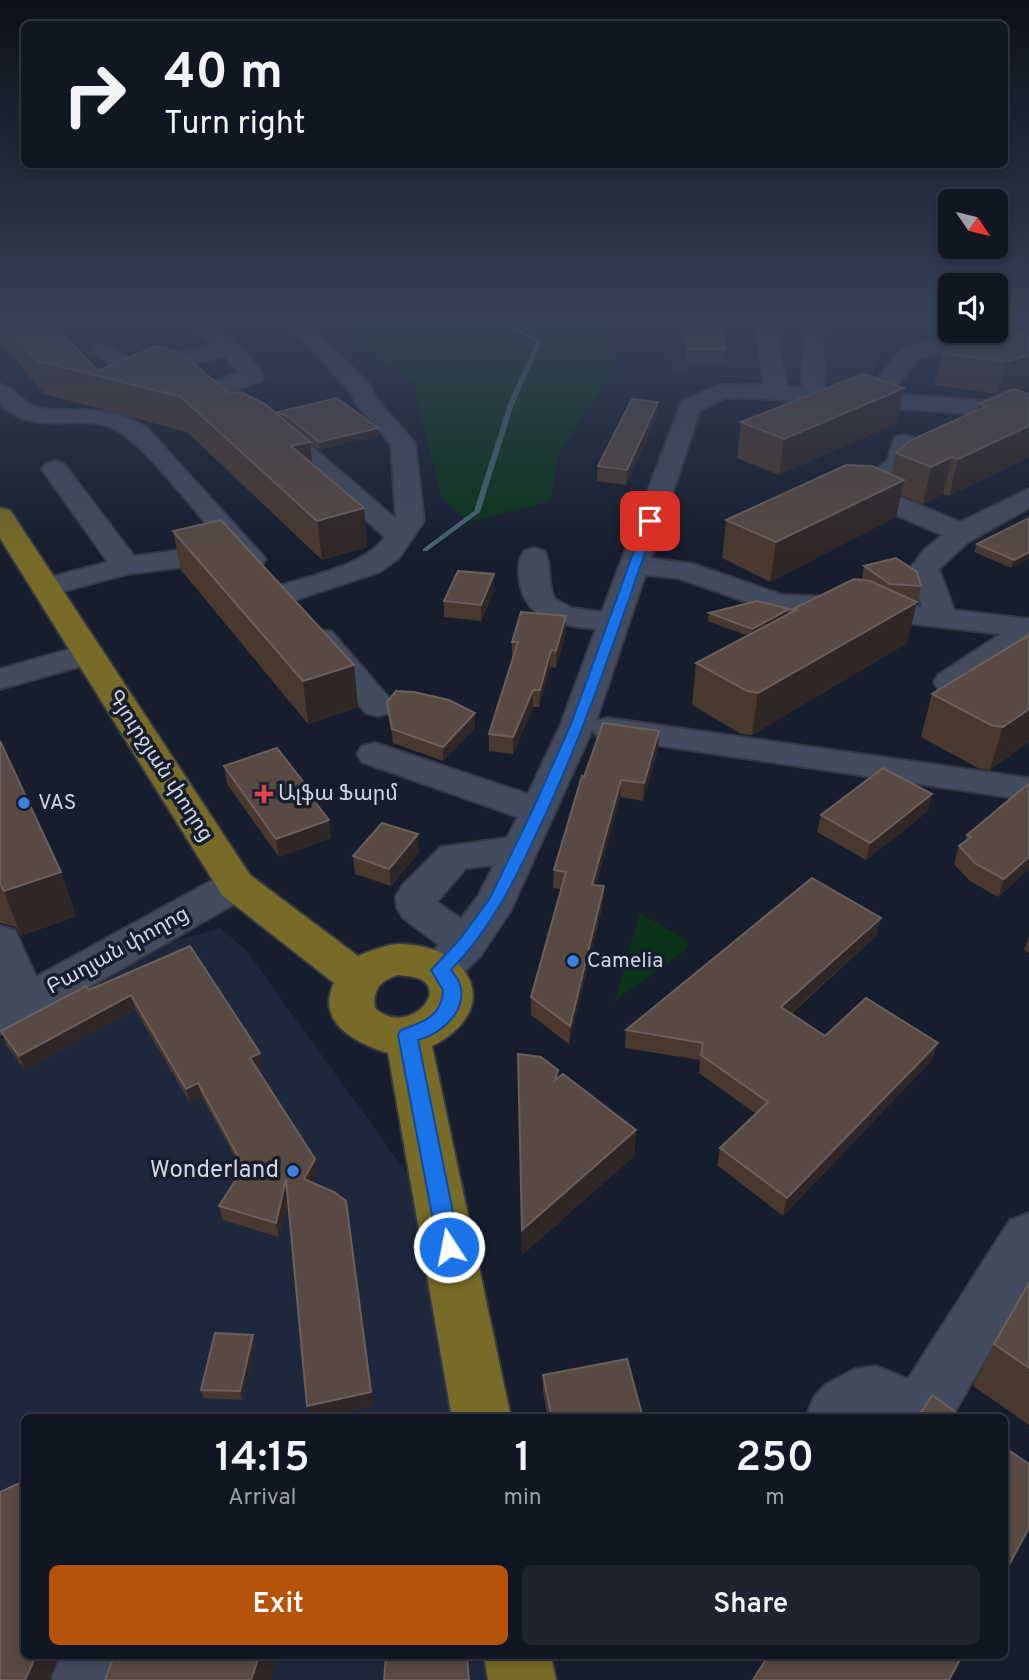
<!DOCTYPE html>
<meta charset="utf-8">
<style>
:root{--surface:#101622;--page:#1e232f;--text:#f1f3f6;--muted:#9c9fa5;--line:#303540;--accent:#b45309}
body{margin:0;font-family:Overpass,"Noto Sans Armenian",sans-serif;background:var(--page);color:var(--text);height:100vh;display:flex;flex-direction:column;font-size:26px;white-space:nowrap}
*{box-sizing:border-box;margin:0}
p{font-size:23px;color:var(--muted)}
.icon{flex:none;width:38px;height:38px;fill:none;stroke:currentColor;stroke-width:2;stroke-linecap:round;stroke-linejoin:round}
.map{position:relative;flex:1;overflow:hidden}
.side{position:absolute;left:21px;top:1414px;width:987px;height:245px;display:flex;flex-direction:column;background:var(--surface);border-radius:10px;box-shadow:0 4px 10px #0003,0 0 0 2px var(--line)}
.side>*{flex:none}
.top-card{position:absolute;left:21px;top:21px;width:987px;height:147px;border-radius:10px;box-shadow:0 4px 10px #0003,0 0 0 2px var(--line);background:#101622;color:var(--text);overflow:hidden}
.needle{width:46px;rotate:125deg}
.tools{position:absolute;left:938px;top:189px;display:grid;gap:14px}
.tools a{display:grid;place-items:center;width:70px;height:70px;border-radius:10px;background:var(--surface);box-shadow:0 4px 10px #0003,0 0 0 2px var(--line);font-size:35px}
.pin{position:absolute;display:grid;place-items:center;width:60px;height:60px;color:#fff;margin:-30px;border-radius:14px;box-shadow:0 4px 10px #0006}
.me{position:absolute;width:77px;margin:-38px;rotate:349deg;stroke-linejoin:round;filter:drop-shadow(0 0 5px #0008)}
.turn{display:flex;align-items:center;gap:24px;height:147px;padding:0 28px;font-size:32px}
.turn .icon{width:91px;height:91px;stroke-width:2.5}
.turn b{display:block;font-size:49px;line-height:60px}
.eta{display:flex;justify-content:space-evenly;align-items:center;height:119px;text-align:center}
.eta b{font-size:42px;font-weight:600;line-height:49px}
.button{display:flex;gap:14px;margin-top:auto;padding:14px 28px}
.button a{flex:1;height:80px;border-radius:10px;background:var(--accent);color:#fff;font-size:28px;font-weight:600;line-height:80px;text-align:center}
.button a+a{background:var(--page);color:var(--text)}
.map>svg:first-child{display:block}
.built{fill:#1e283c}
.green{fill:#0a3318}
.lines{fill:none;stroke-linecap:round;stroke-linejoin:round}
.stream{fill:#446670;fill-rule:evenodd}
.minor-casing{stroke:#343946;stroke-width:4}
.major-casing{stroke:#343946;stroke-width:4}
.minor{fill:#434c5f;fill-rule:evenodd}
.major{fill:#776b27;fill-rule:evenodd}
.wall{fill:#49382e}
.shaded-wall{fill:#2f2626}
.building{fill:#584942;stroke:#6b5f5b;stroke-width:2}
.route{fill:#1a73e8;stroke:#114b97;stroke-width:2}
.health-dot{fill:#e0444e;stroke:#161e2e;stroke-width:2.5}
.shop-dot{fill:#3f7fe0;stroke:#161e2e;stroke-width:2.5}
.labels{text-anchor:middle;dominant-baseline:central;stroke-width:7;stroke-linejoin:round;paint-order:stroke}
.street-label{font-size:21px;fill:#d1d6e1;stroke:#161e2e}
.poi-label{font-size:21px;fill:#d1d6e1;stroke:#161e2e;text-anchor:start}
.near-poi-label{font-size:24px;fill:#d1d6e1;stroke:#161e2e;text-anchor:end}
</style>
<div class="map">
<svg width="1029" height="1680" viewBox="0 0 1029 1680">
<rect width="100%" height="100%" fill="#161e2e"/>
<!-- built -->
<g class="built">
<polygon points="665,318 855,318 853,324 876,329 877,338 884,339 868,386 673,374"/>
<polygon points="220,928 245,949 417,1187 455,1417 24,1418 24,1656 492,1656 495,1680 0,1680 0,1039 151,948"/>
</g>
<!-- green -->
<g class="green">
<polygon points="332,318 597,318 601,320 615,368 558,454 551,501 467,522 441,496 413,383 335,323"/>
<polygon points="640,913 688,941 687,949 615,1001"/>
</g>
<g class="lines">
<!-- stream -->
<polygon class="stream" points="491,318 497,318 542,341 514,404 480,512 427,551 423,551 423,549 474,511 508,404 536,342"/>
<!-- minor casing -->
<g class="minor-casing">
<g id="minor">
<path d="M 183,318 L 205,318 L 245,351 L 264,376 L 261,381 L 231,391 L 233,398 L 289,427 L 396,519 L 391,444 L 356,404 L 351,392 L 281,318 L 302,318 L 370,385 L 375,397 L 415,443 L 424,521 L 399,558 L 379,572 L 294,600 L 283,603 L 272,600 L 268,594 L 272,588 C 306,577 364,567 385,537 L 271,437 L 215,407 L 208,388 L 211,383 L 239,373 L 225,356 L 132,378 L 124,376 L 94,351 L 97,346 C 113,343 124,355 136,364 L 213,346 Z"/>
<path d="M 754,318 L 774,318 L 787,386 L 802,388 L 803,318 L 823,318 L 824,389 L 867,392 L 903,348 L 966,331 L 996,331 L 996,324 L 1006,318 L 1029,318 L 1026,322 L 1001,338 L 968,343 L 919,358 L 890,394 L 1029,404 L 1029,418 L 741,397 L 725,398 L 700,410 L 651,558 L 693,564 L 782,595 L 837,597 L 922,607 L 910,569 L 924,550 L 942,535 L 866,502 L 840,497 L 836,491 L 840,485 L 857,484 L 887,461 L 895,437 L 904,435 L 913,437 L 916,442 L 908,469 L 883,490 L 960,522 L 1029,489 L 1029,508 L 968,542 L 939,569 L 954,610 L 1029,619 L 1029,644 L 962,689 L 950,692 L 938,689 L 934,682 L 938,675 L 1001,634 L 837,615 L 778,613 L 678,578 L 645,575 L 596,721 L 608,718 L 1029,778 L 1029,800 L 608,738 L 596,735 L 592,730 L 511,910 L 481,955 L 455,981 L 440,986 L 425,981 L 418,970 L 425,959 L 439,945 L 403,918 L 397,908 L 396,896 L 402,886 L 441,847 L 507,838 L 518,817 L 362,762 L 357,754 L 362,746 L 375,743 L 528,794 L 561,724 L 596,629 C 562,625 526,622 520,582 C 518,572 518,560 524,551 L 534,548 L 544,551 C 553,564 546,584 555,599 L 571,608 L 602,612 L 682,401 L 720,385 L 764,385 ZM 494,865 L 479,895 L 461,919 L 437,902 L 466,868 Z"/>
<path d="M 0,384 C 14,388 22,402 36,407 C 48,411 62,410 74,410 C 101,410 124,413 147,428 L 266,559 L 262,565 C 247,569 242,565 232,554 L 192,566 L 127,574 L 46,596 L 36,593 L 31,587 L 36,581 L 108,562 L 42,469 L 46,464 L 55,461 L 64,464 L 134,556 L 189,549 L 220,540 C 196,513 142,441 113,428 C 78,412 34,438 0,404 Z"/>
<polygon points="321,630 332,632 390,699 395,706 390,713 378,716 366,713 310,646 305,639 310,632"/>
<polygon points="88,644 99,647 104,654 99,661 0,689 0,669"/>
<polygon points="236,871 250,875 256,885 250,895 16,1029 0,1034 0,926 15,930 36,977 222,875"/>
<polygon points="1029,1213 1029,1285 951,1418 806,1418 814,1397 825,1385 855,1369 876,1366 908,1379 1010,1220"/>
<polygon points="61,1656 129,1656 119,1680 51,1680"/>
</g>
</g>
<!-- major casing -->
<g class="major-casing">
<g id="major">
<path d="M 0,508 L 10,510 L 14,516 L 250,875 L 358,956 C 370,951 387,944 400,944 C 473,945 504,1010 432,1046 L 511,1418 L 452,1418 L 388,1053 C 356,1043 315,1023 334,983 L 222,895 L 0,538 ZM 398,975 C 405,976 414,976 420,979 C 449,993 406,1037 375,1008 C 372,989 381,980 398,975 Z"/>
<polygon points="484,1656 551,1656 556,1680 488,1680"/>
</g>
</g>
<!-- minor -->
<use href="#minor" class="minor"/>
<!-- major -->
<use href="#major" class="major"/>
</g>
<!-- wall -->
<g class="wall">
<polygon points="0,318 98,371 230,394 278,415 278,412 378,435 319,450 288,424 312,464 364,508 367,547 322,560 187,432 44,394 0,340"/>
<polygon points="678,318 718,318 726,349 725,362 687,361"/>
<polygon points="1029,330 1029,385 1014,389 1029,394 1029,457 949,496 943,494 923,504 901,495 896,517 770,582 722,558 726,520 891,475 896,453 977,411 978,404 1007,391 997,394 934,385 942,353"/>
<polygon points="904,388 897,423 779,475 737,458 741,422"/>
<polygon points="658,402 657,416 626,485 597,481 598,466"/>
<polygon points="1029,518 1011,568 974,552 977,544"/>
<polygon points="173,531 354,665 358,707 308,724 181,570"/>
<polygon points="864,566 921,586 918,602 916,602 907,643 752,735 741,734 692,705 696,663 748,636 708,621 709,613 789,609 789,614 793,612 793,609 862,580"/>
<polygon points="494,574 494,590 481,621 444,617 444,601"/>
<polygon points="566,632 556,668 550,667 539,707 533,707 513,754 489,751 489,734 513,658 512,658 512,642"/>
<polygon points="1029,635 1029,742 990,770 978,768 921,737 932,694"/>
<polygon points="387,702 475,713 475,728 443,761 393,743"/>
<polygon points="0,741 61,872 76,916 21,936 16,927 1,923 0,922"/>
<polygon points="658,749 643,801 620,797 596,885 604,886 603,904 569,1044 531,1015 531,997 561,889 553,888 554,870 584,777"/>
<polygon points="224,766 311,792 312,799 331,838 279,857 227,784"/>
<polygon points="1029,784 1029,869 998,897 970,881 954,864 959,846 965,842 967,835"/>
<polygon points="932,794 927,812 866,860 817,832 821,815"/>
<polygon points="419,852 391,886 355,874 353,856"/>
<polygon points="881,918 876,936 791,1014 825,1036 938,1043 931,1061 783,1216 717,1165 720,1148 756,1114 699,1073 700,1060 625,1048 626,1030"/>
<polygon points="1029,936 1029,953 1024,950"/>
<polygon points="190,946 263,1067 258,1070 318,1172 312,1183 373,1405 316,1418 310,1418 288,1198 279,1237 223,1220 219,1206 242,1170 202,1097 190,1103 135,1009 25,1070 6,1045 1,1031 89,990"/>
<polygon points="518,1054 558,1079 636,1130 634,1156 522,1255"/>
<polygon points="1029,1283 1029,1425 973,1386 994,1344"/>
<polygon points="255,1343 243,1400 204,1398 201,1390"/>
<polygon points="543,1375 643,1418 548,1418 543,1391"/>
</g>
<!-- shaded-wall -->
<g class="shaded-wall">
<polygon points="1029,355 1029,385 997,394 1006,362"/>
<polygon points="904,388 897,423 779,475 784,439"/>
<polygon points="658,402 657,416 626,485 627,470"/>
<polygon points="1029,426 1029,457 949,496 958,459"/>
<polygon points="378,428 378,435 319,450 319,442"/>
<polygon points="310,442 314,478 291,446"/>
<polygon points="952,457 943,494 923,504 931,467"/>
<polygon points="904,480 896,517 770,582 776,542"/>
<polygon points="364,508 367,547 322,560 317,521"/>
<polygon points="1029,552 1029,559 1011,568 1014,560"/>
<polygon points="494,574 494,590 481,621 481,605"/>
<polygon points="917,602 907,643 752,735 758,693"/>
<polygon points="789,609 788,617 751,637 752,629"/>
<polygon points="566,616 566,632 556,668 556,651"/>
<polygon points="551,650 550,667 539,707 540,690"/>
<polygon points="354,665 358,707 308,724 303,681"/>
<polygon points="533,690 533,707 513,754 513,737"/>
<polygon points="1029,709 1029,742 990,770 1003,727"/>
<polygon points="475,713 475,728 443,761 443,747"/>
<polygon points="659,731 658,749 643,801 644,783"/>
<polygon points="621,780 620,797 591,903 592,885"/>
<polygon points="932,794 927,812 866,860 870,843"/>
<polygon points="329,820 331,838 279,857 276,839"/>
<polygon points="418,834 419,852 391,886 389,869"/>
<polygon points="1029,857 1029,869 998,897 1004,879"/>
<polygon points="61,872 76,916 21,936 4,891"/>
<polygon points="604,886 603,904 569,1044 570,1026"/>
<polygon points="881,918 876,936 777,1025 781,1007"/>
<polygon points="131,995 135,1009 25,1070 19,1056"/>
<polygon points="938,1043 931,1061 783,1216 787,1198"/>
<polygon points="260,1053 263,1067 253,1072 250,1058"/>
<polygon points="198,1083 202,1097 190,1103 186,1089"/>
<polygon points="636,1130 634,1156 522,1255 522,1230"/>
<polygon points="315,1159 318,1172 307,1193 304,1179"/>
<polygon points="286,1179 289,1193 279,1237 276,1223"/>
<polygon points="348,1215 373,1405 316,1418 310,1418 307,1406"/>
<polygon points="253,1335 255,1343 243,1400 240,1391"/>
<polygon points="30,1656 58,1656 50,1677 52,1680 25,1680"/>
<polygon points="259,1656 277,1656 270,1680 251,1680"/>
</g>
<!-- building -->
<g class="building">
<polygon points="0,318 47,318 98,371 156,346 181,353 230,394 241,392 265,404 310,442 291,446 364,508 317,521 181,397 36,360"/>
<polygon points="682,318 718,318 726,349 688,349"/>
<polygon points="1029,330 1029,355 1006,362 942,353"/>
<polygon points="863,374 904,388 784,439 741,422"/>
<polygon points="1013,389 1029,394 1029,426 958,459 952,457 931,467 896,453 911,440 987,406 978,404"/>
<polygon points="337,398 378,428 319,442 290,418 278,412"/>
<polygon points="632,399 658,402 627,470 598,466"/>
<polygon points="846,465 872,466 904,480 776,542 726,520"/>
<polygon points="1029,518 1029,552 1014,560 977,544"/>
<polygon points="221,520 354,665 303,681 173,531"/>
<polygon points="896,558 917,572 921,586 890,584 864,566"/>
<polygon points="458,571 494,574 481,605 444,601"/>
<polygon points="854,579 870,581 917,602 758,693 747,691 696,663 796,610 793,609"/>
<polygon points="757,601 789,609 752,629 709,613"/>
<polygon points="521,612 566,616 556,651 551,650 540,690 533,690 513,737 489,734 518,642 512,642"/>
<polygon points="1029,635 1029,709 1003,727 991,725 932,694"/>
<polygon points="396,691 414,692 449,700 475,713 443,747 392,729 387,702"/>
<polygon points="603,723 659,731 644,783 621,780 592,885 604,886 570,1026 531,997 566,872 554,870 582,776 584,777"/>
<polygon points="0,741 61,872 4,891 0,884"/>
<polygon points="277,748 311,792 308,793 329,820 276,839 224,766"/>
<polygon points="883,768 932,794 870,843 821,815"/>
<polygon points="1028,784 1029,784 1029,857 1004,879 976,864 959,846 971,837 967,835"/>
<polygon points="382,823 418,834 389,869 353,856"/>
<polygon points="812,878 881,918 781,1007 825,1036 866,998 938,1043 787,1198 720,1148 768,1102 701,1055 703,1043 626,1030"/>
<polygon points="190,946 260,1053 250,1058 315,1159 304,1179 334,1192 346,1201 371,1392 307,1406 286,1179 276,1223 219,1206 244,1167 198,1083 186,1089 131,995 19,1056 1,1031 86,986 89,990"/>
<polygon points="518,1054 541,1057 558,1070 555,1080 563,1074 636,1130 522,1230"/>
<polygon points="1029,1283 1029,1368 994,1344"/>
<polygon points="215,1333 253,1335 240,1391 201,1390"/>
<polygon points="627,1359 643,1418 552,1418 543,1375"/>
<polygon points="932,1395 964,1418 918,1418"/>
<polygon points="1004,1447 1029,1464 1029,1528 1004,1574"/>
<polygon points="24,1481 24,1656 30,1656 30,1657 35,1658 25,1680 0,1680 0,1492"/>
<polygon points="114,1656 259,1656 251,1680 105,1680"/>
<polygon points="386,1656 467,1656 469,1680 384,1680"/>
<polygon points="768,1656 962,1656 949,1680 753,1680"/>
</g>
<!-- sky -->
<linearGradient id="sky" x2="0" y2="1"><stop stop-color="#0c1019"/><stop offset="0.58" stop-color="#364157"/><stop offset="1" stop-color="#364157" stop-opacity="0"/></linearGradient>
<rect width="1029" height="553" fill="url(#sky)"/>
<!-- route -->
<path class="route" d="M 646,518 L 656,521 C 620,624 587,727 540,826 C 515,880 493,926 451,970 C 478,999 448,1032 418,1040 L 460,1247 L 457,1254 L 449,1257 L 441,1254 L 438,1247 L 398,1035 L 401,1030 C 423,1022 442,1017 443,990 L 431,970 L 460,939 L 490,898 L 532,811 L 571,724 Z"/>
<!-- markers -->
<path class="health-dot" d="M260.5 783.5h7v7h7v7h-7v7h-7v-7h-7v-7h7z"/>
<g class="shop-dot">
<circle cx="24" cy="803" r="7"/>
<circle cx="573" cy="961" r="7"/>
<circle cx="293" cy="1171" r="7"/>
</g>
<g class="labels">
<!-- street labels -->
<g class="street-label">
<text transform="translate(160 766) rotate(57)">Գյուրջյան փողոց</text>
<text transform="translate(118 951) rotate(-29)">Բաղյան փողոց</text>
</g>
<!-- poi labels -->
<g class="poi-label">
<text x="278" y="794">Ալֆա Ֆարմ</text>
<text x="38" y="803">VAS</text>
<text x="587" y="961">Camelia</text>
</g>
<!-- near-poi labels -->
<g class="near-poi-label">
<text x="279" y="1171">Wonderland</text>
</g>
</g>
</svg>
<div class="tools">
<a><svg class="needle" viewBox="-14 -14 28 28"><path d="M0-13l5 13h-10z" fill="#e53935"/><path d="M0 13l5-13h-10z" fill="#9c9fa5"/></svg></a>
<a><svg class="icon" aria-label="sound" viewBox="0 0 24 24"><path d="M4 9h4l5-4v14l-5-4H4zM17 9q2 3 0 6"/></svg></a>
</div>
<div class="pin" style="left:650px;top:521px;background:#d93025"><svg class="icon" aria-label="arrive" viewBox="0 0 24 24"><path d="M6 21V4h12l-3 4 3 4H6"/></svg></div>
<svg class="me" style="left:449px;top:1247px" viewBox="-20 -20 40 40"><circle r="17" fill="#1a73e8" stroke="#fff" stroke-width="3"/><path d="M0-11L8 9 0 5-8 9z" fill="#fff"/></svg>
<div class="top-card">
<div class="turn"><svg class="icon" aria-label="right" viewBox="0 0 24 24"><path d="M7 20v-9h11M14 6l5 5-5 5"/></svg><div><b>40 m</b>Turn right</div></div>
</div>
<section class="side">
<div class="eta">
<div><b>14:15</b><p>Arrival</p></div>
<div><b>1</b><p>min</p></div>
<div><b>250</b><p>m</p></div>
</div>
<div class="button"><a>Exit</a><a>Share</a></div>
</section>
</div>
